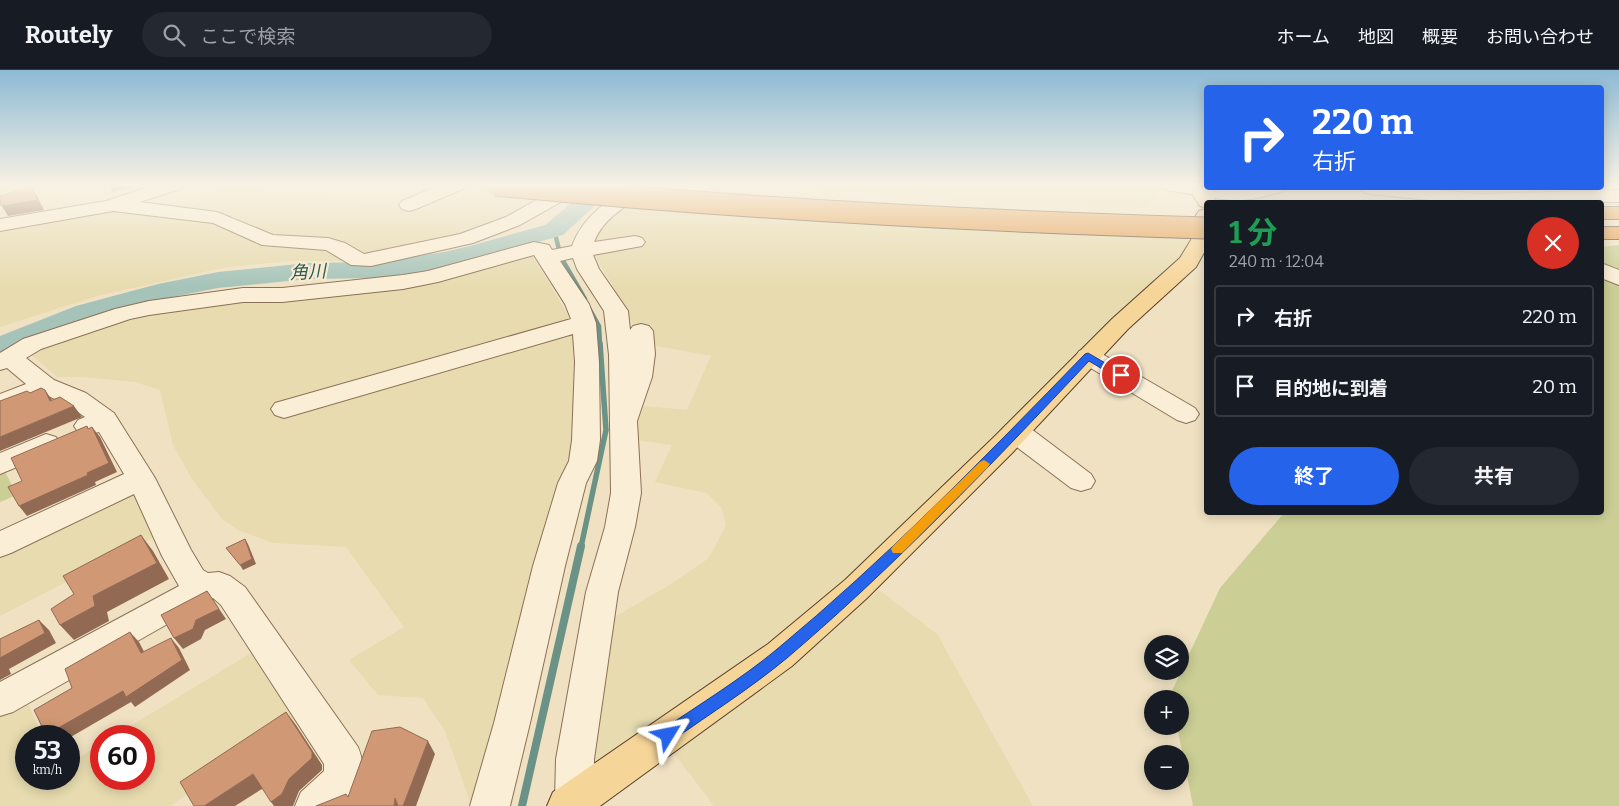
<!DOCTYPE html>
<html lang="ja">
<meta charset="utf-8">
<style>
:root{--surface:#171b24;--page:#242831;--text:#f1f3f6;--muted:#9ea1a6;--line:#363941;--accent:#2563eb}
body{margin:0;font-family:Bitter,"Noto Sans JP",serif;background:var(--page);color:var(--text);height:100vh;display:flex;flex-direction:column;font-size:19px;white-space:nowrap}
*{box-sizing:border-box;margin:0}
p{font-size:16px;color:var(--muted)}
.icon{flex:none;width:28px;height:28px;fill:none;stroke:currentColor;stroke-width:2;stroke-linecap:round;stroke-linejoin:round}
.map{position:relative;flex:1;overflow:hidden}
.panel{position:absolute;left:1204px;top:130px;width:400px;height:315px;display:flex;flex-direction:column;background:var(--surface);border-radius:5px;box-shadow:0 2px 12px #0003}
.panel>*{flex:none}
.banner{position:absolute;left:1204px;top:15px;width:400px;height:105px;border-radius:5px;box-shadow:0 2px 12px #0003;background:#2563eb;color:#fff;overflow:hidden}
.tools{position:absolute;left:1144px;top:565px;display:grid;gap:10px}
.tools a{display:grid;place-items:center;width:45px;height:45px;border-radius:50%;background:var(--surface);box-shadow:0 2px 12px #0003;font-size:25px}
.speed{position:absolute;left:15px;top:655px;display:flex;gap:10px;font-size:25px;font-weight:700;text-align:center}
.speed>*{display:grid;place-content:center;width:65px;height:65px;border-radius:50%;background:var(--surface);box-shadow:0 2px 12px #0003;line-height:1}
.speed small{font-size:12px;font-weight:400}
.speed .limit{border:8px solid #d22;background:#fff;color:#111}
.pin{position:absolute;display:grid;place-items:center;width:42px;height:42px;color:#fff;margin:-21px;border:2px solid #fff;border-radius:50%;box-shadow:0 1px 5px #0007}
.me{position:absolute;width:55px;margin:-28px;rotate:55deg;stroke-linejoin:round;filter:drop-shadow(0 0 4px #0008)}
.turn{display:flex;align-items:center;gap:18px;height:105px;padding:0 25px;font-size:22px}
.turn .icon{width:65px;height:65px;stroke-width:2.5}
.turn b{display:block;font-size:35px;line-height:42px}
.round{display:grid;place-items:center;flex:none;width:52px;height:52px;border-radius:26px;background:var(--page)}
.head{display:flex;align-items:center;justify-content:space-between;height:85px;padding:0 25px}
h1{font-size:30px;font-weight:700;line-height:38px;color:#1e9e55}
.primary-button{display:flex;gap:10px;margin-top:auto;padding:10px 25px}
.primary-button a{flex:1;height:58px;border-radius:30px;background:var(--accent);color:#fff;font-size:20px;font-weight:700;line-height:58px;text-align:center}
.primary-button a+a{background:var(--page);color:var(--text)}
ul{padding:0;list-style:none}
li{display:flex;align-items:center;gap:15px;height:62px;margin:0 10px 8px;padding:0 15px;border:2px solid var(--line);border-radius:5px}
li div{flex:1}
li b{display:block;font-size:19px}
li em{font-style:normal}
header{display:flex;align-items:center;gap:30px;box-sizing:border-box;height:70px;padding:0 25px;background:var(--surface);border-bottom:1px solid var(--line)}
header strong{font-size:24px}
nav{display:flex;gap:28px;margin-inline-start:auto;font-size:18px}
.search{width:350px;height:45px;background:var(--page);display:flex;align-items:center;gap:12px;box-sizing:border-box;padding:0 18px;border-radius:28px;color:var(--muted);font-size:19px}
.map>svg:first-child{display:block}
.farmland{fill:#e7dbaf}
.green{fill:#cbcf95}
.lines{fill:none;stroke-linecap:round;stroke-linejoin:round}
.stream-far2{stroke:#6b9287;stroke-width:4.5}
.stream-far1{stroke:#6b9287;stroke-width:5.5}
.stream{stroke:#6b9287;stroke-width:8}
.river{fill:#a5c3b9;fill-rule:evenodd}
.minor-casing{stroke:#8b7158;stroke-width:2}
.major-casing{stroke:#59402d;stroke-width:2}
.highway-casing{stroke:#59402d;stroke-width:2}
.minor{fill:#fbeed6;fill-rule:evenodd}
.major{fill:#f6d598;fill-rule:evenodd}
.highway{fill:#e49d4e;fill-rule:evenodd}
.highway-bridge-casing{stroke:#59402d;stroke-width:23;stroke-linecap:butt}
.highway-bridge{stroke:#e49d4e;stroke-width:21}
.shaded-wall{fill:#926a53}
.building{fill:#d19876;stroke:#926a53}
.route{fill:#2563eb;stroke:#184099}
.slow{fill:#f59e0b}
.labels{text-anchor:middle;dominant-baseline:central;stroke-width:4.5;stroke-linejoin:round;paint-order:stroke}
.water-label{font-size:18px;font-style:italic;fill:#2b5b56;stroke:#f7ebd2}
</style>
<header>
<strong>Routely</strong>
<div class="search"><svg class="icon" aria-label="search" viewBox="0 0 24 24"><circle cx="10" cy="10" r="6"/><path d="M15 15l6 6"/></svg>ここで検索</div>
<nav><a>ホーム</a><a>地図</a><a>概要</a><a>お問い合わせ</a></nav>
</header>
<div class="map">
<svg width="1619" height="736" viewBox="0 0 1619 736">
<rect width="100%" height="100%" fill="#f0e1c2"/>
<!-- farmland -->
<g class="farmland">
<polygon points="0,115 37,115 39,121 0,133"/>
<polygon points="746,115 1156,115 1163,116 1148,137 1013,132"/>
<polygon points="226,116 424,141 444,132 482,122 509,125 536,134 542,139 383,191 291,191 226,197 97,226 0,257 0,157 128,132 189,138"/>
<polygon points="622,133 1196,164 1181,187 1086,273 914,446 826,528 763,581 582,706 609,550 668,516 709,488 726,455 722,438 707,423 655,412 672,375 631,369 644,336 687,340 711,286 651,275 635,257 623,238 612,214 587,174"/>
<polygon points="532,184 570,249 576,264 576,340 568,396 482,716 471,734 445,661 423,628 378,625 349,590 404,557 346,477 273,473 238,460 222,449 192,409 173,375 160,320 135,312 82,307 57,307 27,281 155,240 305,226"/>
<polygon points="136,417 156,466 0,546 0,483"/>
<polygon points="879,520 937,564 1033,736 714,736 673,682"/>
<polygon points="256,580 299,649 170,736 0,736 0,640 25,626 42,666 26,666 26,709 69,709 69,694 101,674 101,709 144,709 144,666 114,666"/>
</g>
<!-- green -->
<g class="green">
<polygon points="1619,175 1619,736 1193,736 1177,656 1180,656 1180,629 1172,629 1171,623 1220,518 1284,443 1601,442 1601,177"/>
<polygon points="3,398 17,425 0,432 0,400"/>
</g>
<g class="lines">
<!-- stream-far2 -->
<g class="stream-far2">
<polyline points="554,160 561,187 585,229"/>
<polyline points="589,238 599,256 600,274"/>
</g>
<!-- stream-far1 -->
<polyline class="stream-far1" points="581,477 606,360 600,273"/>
<!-- stream -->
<polyline class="stream" points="522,736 581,476"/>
<!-- river -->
<polygon class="river" points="593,115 617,115 563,165 488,186 444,198 378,208 308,209 218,218 162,229 96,248 0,285 0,266 76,236 158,214 218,202 308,193 378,192 444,182 470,176 545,155"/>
<!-- minor casing -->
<g class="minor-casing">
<g id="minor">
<polygon points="154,115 183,115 180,119 140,132 217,142 273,165 328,168 345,173 364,184 460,164 506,147 563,115 587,115 584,119 520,155 473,173 371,196 351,195 326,180 262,175 213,153 113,141 0,161 0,149 106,131"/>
<polygon points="440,115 466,115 463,119 416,139 409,141 402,139 399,135 402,131"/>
<path d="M 633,115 L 656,115 L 653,119 C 631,133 604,146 594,172 L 635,166 L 642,168 L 645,172 L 642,176 L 593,185 L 599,199 L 628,241 L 630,260 L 633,256 L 641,254 L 649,256 L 653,261 L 655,284 L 652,307 L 637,351 L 641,423 L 635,457 L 618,522 L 594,689 L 595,731 L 593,736 L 557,736 L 555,731 L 556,689 L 586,522 L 605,457 L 611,423 L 609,285 L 604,241 L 577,199 L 573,188 L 560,191 L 589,234 L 596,253 L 599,292 L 600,370 L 597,391 L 586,413 L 565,496 L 530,653 L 510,736 L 470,736 L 494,653 L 533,496 L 558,413 L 569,391 L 572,370 L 575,292 L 573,264 L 284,348 L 275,345 L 271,339 L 275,333 L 571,249 L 565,234 L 534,185 L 438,212 L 403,219 L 282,232 L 243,232 L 149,245 L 130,249 L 41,279 L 26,288 L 54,310 L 86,323 L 114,343 L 155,408 L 191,480 L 203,500 L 208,503 L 219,502 L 230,506 L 245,517 L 358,677 C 368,702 361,718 343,736 L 295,736 L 301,722 L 324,701 L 324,694 L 221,535 L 213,528 L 13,642 L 0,646 L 0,612 L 179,516 L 162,486 L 134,424 L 11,483 L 0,487 L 0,461 L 124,404 L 99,362 L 88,365 L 78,362 L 74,356 L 78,350 L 85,347 L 68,335 L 46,325 L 0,343 L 0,324 L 26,314 L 7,298 L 0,300 L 0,283 L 23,269 L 115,239 L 149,231 L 243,218 L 282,218 L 403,205 L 428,201 L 534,172 L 549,175 L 552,180 L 572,176 C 583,146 607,131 633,115 Z"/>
<path d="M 1162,115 L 1206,115 L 1206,118 L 1285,118 L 1282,122 C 1269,125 1256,129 1243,130 C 1219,131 1195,124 1172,121 L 1165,119 Z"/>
<polygon points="1360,118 1418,118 1479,124 1619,120 1619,132 1449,132 1370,124 1363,122"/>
<polygon points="1601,193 1619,200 1619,215 1601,208"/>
<polygon points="1088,278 1097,281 1195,338 1199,344 1195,350 1186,353 1177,350 1079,291 1076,286 1079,281"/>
<polygon points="1016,353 1026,355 1091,404 1095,411 1091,418 1081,421 1071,418 1006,369 1002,362 1006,355"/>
<polygon points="46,364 56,367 60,374 56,381 0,404 0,383"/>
</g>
</g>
<!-- major casing -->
<g class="major-casing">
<g id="major">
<polygon points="1186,115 1205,115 1217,132 1206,132 1206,138 1200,136"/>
<polygon points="1206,139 1206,179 1196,197 1128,259 1013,382 867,528 792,596 600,736 547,736 553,722 768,574 845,510 993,368 1112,249 1180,188 1191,170 1196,145 1199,141"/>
</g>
</g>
<!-- highway casing -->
<g class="highway-casing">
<g id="highway">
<rect x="1601" y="137" width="18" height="12"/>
<rect x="1601" y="157" width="18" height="12"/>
</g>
</g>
<!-- minor -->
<use href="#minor" class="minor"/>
<!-- major -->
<use href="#major" class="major"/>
<!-- highway -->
<use href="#highway" class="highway"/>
<!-- highway-bridge casing -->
<g class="highway-bridge-casing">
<path id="highway-bridge" d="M 496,115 C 732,138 969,151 1206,158"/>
</g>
<!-- highway-bridge -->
<use href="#highway-bridge" class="highway-bridge"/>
</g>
<!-- shaded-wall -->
<g class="shaded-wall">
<polygon points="109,115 135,115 135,117 113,122"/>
<polygon points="31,117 37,126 44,140 8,146 2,136"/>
<polygon points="45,320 52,330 50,331"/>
<polygon points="74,336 82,347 0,381 0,367"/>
<polygon points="92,357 100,367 117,402 95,412 96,415 27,446 19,436 87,403"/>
<polygon points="141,465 153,481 169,509 107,542 109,551 74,570 60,555 93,526"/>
<polygon points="245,469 248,474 256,494 243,500 240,495"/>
<polygon points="207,521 226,549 205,560 201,569 183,579 174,568"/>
<polygon points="39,550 49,560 56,573 9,599 11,604 0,610 0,588"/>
<polygon points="130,562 139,572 150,593 141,583"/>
<polygon points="171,568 179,578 190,600 135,637 131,632 69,668 69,666 48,666 46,665"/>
<polygon points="286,642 296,655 322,695 322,700 299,721 293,736 274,736 271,732"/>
<polygon points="428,671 435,684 416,736 403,736"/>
<polygon points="253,704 265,717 235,736 204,736"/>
<polygon points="395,728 401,736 394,736"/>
</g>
<!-- building -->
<g class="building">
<polygon points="31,117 38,130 2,136 0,134 0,126"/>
<polygon points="41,318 45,320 50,331 60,327 74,336 0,367 0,331 27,321 30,323"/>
<polygon points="87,356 88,359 92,357 109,393 87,403 88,405 19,436 8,417 22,411 11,388"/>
<polygon points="141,465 157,493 93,526 95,536 60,555 51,539 74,524 63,506"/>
<polygon points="245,469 252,489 240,495 226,478"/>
<polygon points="207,521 219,539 196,550 193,559 174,568 161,545"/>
<polygon points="39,550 45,563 0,588 0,569"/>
<polygon points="130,562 141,583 171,568 182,590 126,627 123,621 46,665 34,640 72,618 65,599"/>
<polygon points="286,642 312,682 312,688 289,709 282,724 271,732 253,704 204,736 194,736 180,712"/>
<polygon points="400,657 428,671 403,736 398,736 395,728 394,736 316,736 346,724 348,727 372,661"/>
</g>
<!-- sky -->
<linearGradient id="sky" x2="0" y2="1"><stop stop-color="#8dbad5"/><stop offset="0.53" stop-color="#f8f2e4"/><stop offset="1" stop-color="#f8f2e4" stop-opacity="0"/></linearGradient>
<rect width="1619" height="218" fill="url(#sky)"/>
<!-- route -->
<path class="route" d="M 1088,283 L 1126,305 L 1125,308 L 1117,308 L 1089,291 C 992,394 894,497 787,588 C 751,618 711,643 673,670 L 668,673 L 662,670 L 660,665 L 662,660 C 700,634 741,609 776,580 C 886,489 986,386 1085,284 Z"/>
<!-- slow -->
<polygon class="slow" points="984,390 990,394 988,397 902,483 893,483 891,479 893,476 980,392"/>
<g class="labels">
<!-- water labels -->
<g class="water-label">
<text transform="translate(308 202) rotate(-3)">角川</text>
</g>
</g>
</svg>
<div class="tools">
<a><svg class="icon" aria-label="layers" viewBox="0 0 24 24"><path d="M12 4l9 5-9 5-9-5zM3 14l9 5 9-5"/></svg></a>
<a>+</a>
<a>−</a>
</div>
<div class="speed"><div>53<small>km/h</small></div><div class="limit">60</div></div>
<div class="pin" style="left:1121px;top:305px;background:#d93025"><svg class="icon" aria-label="arrive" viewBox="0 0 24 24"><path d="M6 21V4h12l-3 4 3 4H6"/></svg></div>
<svg class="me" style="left:668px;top:665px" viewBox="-20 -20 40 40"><path d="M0-17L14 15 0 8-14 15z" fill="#2563eb" stroke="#fff" stroke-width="4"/></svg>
<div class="banner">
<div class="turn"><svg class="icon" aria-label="right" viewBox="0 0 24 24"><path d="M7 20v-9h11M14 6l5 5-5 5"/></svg><div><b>220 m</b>右折</div></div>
</div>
<section class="panel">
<div class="head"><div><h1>1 分</h1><p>240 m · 12:04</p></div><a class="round" style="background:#d93025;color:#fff"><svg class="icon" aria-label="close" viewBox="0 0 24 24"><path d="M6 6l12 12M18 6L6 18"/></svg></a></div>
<ul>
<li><svg class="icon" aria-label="right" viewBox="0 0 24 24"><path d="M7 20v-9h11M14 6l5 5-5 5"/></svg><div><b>右折</b></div><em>220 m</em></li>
<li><svg class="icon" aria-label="arrive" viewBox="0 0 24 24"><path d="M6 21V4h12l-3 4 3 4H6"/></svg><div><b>目的地に到着</b></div><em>20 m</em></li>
</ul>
<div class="primary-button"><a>終了</a><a>共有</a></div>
</section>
</div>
